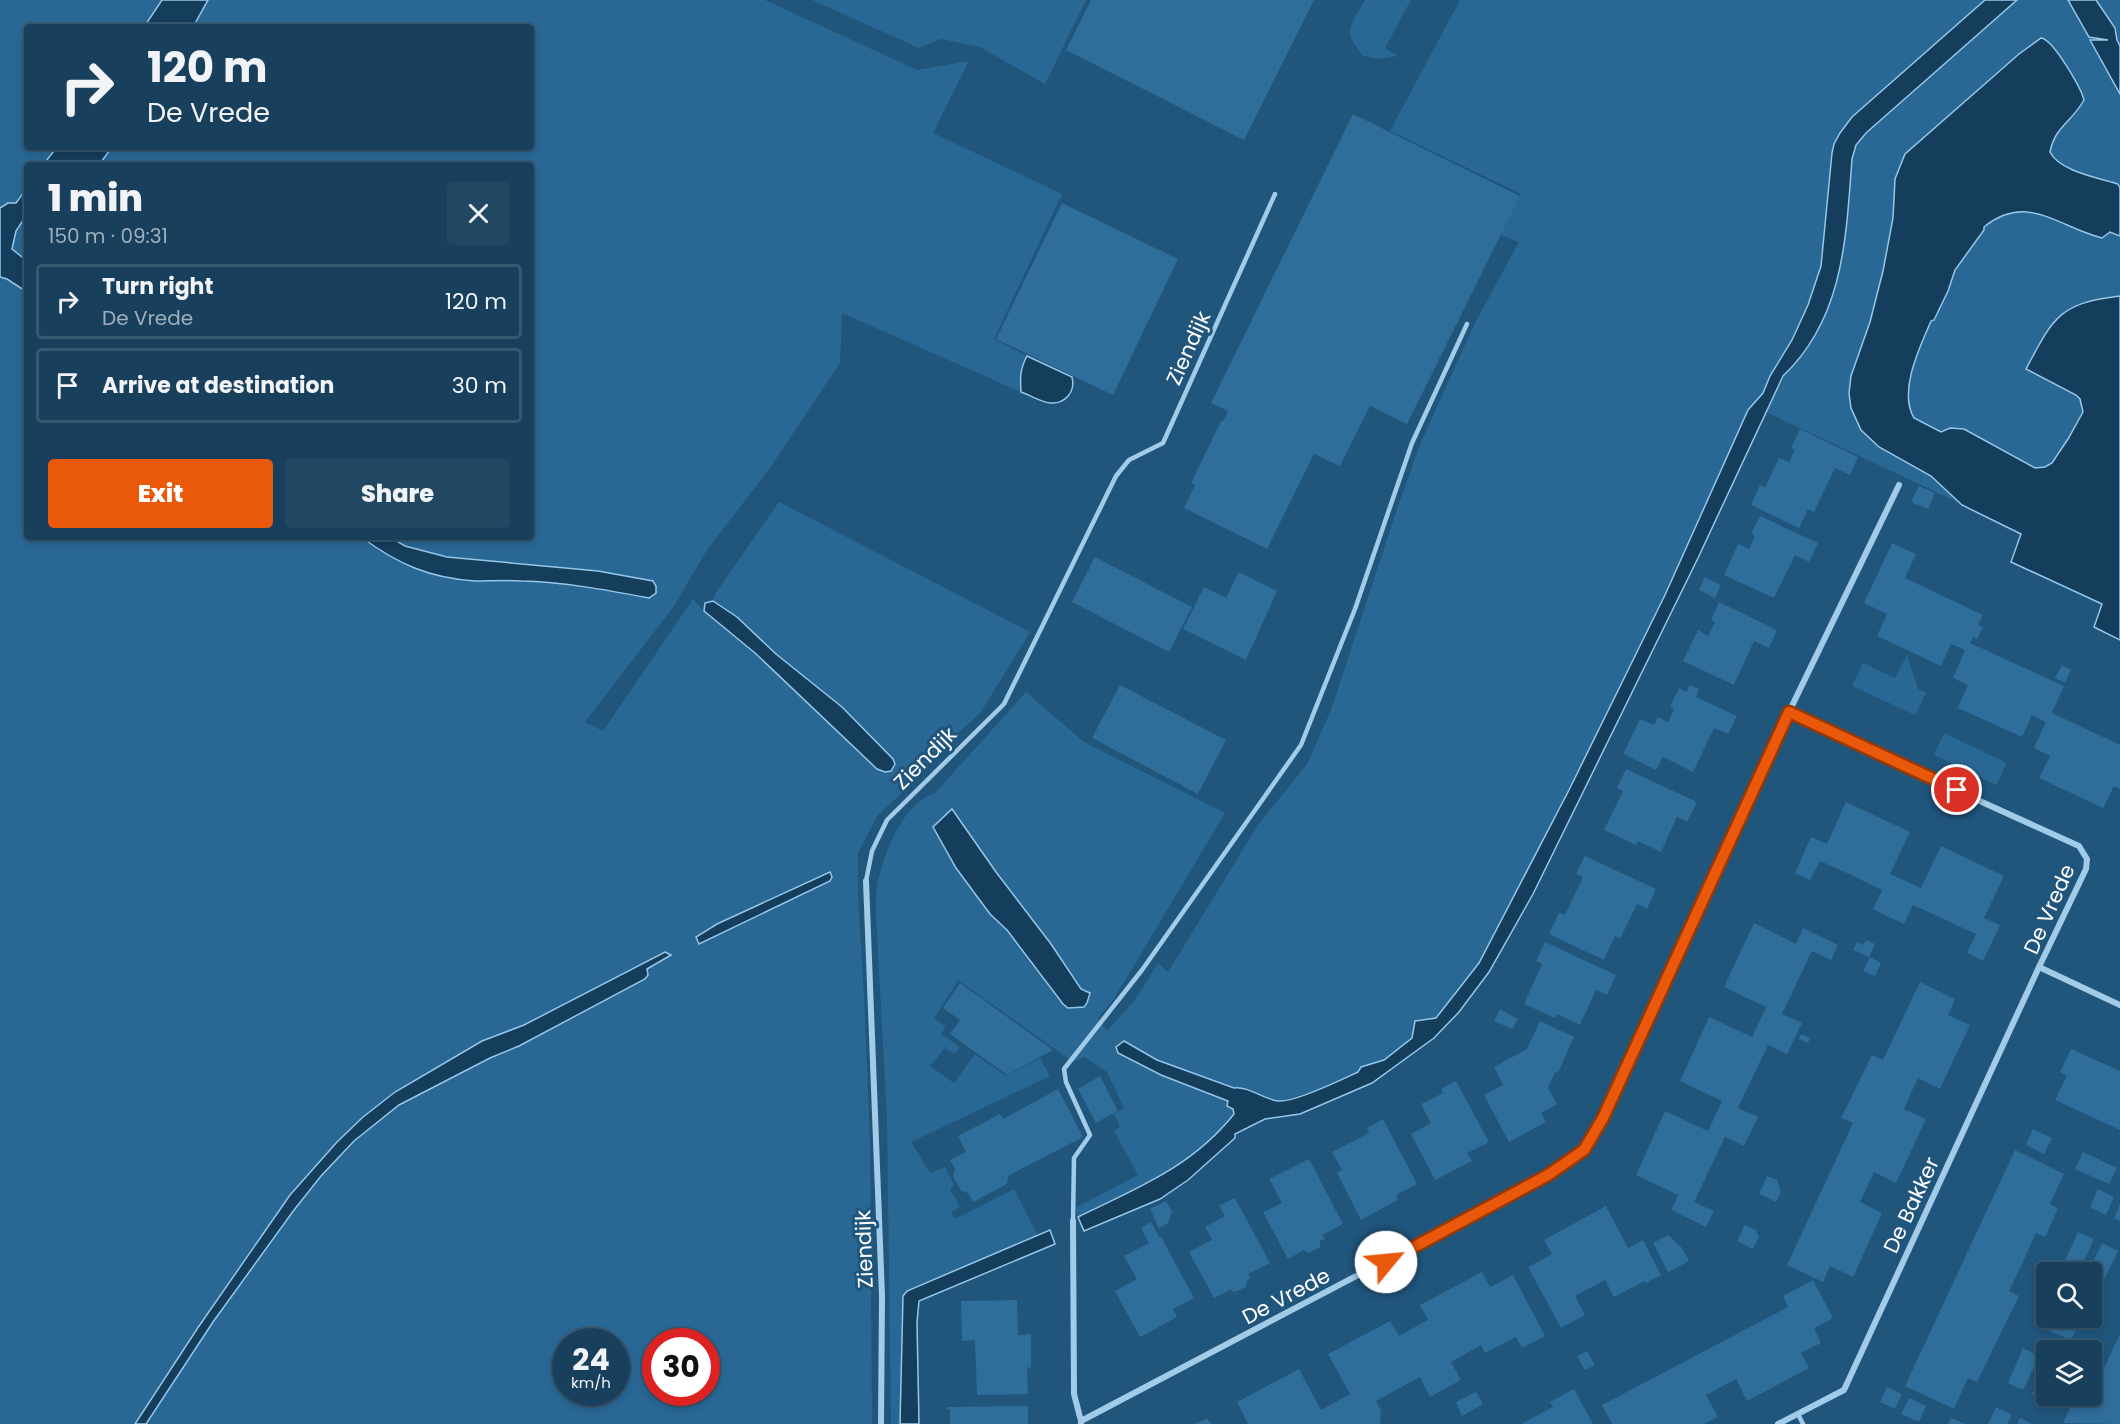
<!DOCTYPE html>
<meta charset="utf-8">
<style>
:root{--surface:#18405d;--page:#214763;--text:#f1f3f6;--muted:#9fafbc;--line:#365972;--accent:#ea580c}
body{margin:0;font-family:Poppins,sans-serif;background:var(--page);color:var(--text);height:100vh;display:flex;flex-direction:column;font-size:22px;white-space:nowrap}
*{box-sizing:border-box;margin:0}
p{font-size:20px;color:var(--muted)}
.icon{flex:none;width:33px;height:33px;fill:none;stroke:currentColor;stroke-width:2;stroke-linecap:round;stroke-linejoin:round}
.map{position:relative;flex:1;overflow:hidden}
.panel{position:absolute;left:24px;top:162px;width:510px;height:378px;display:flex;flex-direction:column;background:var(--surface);border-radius:6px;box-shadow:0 3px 9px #0003,0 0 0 2px var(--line)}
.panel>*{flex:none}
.top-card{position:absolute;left:24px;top:24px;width:510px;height:126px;border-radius:6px;box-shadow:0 3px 9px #0003,0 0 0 2px var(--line);background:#18405d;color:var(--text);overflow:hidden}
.fabs{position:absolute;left:2036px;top:1262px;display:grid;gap:12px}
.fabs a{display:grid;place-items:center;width:66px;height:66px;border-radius:6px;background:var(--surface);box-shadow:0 3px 9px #0003,0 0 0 2px var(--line);font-size:30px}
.speed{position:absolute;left:552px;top:1328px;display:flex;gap:12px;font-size:30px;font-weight:700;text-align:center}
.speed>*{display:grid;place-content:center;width:78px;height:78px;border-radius:50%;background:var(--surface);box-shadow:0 3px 9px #0003,0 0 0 2px var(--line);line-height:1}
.speed small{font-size:15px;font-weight:400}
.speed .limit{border:9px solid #d22;background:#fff;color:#111}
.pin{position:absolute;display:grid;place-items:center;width:51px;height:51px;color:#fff;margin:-26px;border:3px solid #fff;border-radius:50%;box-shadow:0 2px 6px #0007}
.me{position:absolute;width:66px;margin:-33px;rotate:62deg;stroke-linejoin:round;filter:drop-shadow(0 0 4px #0008)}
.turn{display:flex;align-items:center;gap:21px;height:126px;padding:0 24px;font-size:27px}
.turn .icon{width:78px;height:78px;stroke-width:2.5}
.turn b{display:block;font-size:42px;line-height:51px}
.round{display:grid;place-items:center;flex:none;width:63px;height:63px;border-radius:6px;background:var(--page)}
.summary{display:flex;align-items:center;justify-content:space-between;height:102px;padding:0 24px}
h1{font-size:36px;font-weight:800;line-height:45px}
.action{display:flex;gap:12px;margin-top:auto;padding:12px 24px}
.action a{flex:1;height:69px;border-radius:6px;background:var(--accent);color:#fff;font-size:24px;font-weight:800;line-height:69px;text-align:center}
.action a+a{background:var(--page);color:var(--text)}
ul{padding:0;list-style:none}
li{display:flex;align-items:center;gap:18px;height:75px;margin:0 12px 9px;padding:0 12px;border:3px solid var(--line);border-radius:6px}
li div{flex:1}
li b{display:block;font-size:22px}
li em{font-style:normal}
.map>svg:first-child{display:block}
.green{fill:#296895;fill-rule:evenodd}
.water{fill:#153d5c;stroke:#96c7e8;stroke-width:1.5}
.building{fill:#2f6d9a}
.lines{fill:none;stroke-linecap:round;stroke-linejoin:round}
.lane{stroke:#a2cbe7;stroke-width:4.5}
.street{stroke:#a2cbe7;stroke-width:6}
.route-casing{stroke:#983908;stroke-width:15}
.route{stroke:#ea580c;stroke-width:10}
.labels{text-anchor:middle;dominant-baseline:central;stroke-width:6;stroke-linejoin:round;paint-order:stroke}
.street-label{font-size:21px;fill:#fff;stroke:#20557c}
</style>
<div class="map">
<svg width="2120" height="1424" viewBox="0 0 2120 1424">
<rect width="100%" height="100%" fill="#20557c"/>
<!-- green -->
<g class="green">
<path d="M 0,0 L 765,0 L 917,70 L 969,61 L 933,133 L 1062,194 L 994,339 L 1027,356 C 1020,369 1020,378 1021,392 L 842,313 L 840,363 L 770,468 L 707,550 L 674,606 L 585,722 L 603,731 L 693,599 L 704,611 L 755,653 L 877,769 L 776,654 L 737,617 L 713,601 L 715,594 L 779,502 L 1030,632 L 981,712 L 920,769 L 898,787 L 903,792 L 877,816 L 858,853 L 858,896 L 864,995 L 870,1141 L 872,1424 L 0,1424 L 0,270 L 12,249 L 16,231 L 27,214 L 27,537 L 531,537 L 531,165 L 27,165 L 27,188 L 16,203 L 8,203 L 0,208 ZM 27,27 L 531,27 L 531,147 L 27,147 ZM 566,1341 L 616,1341 L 616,1392 L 566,1392 ZM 656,1341 L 706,1341 L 706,1392 L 656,1392 Z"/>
<polygon points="812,0 1086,0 1045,84 980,47 941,39 919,48"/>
<path d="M 1365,0 L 1411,0 L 1385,48 L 1398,56 L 1379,59 L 1363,56 C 1359,50 1352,42 1350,35 C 1348,26 1360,9 1365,0 Z"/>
<path d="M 1460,0 L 1985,0 L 1853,117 L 1840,133 L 1834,144 L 1832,153 L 1821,266 L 1808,305 L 1792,340 L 1770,376 L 1763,393 L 1748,410 L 1665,595 L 1569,790 L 1479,963 L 1436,1018 L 1419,1019 L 1414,1023 L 1412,1038 L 1384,1060 L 1317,1090 L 1287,1099 L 1278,1101 L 1242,1088 L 1235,1088 L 1157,1060 L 1124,1041 L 1116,1047 L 1118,1053 L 1161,1075 L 1228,1101 L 1234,1114 C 1191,1168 1138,1187 1078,1217 L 1075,1208 L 1138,1175 L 1114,1131 L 1120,1127 L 1114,1114 L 1124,1108 L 1107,1072 L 1084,1057 L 1073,1062 L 958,980 L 934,1019 L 946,1026 L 941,1034 L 960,1047 L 955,1054 L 945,1048 L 930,1066 L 954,1083 L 975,1054 L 1006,1076 L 1040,1058 L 1050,1076 L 911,1142 L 930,1173 L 945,1167 L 954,1185 L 950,1189 L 960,1207 L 951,1212 L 955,1219 L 1014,1189 L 1038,1236 L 908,1291 L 903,1296 L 900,1424 L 891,1424 L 887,1117 L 876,916 C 876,907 876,897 877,888 C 882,856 902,803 935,793 L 1026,692 L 1084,742 L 1225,813 L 1114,999 L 1098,1018 L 1107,1031 L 1135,1000 L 1158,963 L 1168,972 L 1258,825 L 1307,764 L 1331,710 L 1398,506 L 1421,442 L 1475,323 L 1519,242 L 1500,235 L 1521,194 L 1390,131 ZM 990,914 L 1087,1003 L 1080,1007 L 1068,1008 L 1007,930 Z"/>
<polygon points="1997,0 2094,0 2115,34 2115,28 2096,0 2120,0 2120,637 2105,603 2023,533 1766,412 1818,312 1857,125"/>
<polygon points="1907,655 1918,689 1926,693 1915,715 1852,686 1863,663 1895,678"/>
<polygon points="1944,733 2007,763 1996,785 1934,755"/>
</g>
<!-- water -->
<g class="water">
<polygon points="162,0 208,0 193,27 144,27"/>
<path d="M 1985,0 L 2017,0 L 1866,133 L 1856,145 L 1852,159 C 1846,238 1844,318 1783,376 L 1698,558 L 1533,894 L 1489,972 L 1459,1012 L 1434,1038 L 1372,1083 L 1300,1114 L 1265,1119 L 1235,1134 L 1235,1138 L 1188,1180 L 1160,1199 L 1084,1231 L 1078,1217 C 1137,1188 1192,1167 1234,1114 L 1233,1109 L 1227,1106 L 1228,1101 L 1161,1075 L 1118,1053 L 1116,1047 L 1124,1041 L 1157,1060 L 1234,1088 C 1249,1086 1264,1100 1279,1101 C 1296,1102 1341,1080 1358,1072 L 1361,1067 L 1384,1060 L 1412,1038 L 1415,1021 L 1436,1018 L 1479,963 L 1569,790 L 1665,595 L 1748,410 L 1763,393 L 1770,376 L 1792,340 L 1808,305 L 1821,266 L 1832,153 L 1834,144 L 1840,133 L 1852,117 Z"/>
<polygon points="2068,0 2096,0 2115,28 2117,40 2120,46 2120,94 2090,40 2108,40 2089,37"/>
<path d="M 2041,38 C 2053,39 2081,88 2084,100 C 2072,122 2055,126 2050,152 C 2059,171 2099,178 2118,184 L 2120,188 L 2120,236 L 2110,232 L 2102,238 C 2058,227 2027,192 1984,227 L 1984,230 L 1955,270 L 1948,291 L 1934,320 L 1931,321 C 1920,347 1898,391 1914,418 L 1941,432 L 1950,428 L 1964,429 L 2035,468 L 2045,467 L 2052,463 L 2068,439 L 2083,412 L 2080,399 L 2076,395 L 2026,369 C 2053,318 2059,303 2120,296 L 2120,640 L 2094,627 L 2102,604 L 2011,562 L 2021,534 L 1962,505 L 1931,476 L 1879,447 L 1861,430 L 1851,408 L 1849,393 L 1851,376 L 1870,322 L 1883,271 L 1893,218 L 1895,179 L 1905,154 L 2019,54 Z"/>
<polygon points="57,147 112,147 99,165 43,165"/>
<polygon points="27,188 27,214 16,231 12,249 27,261 27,292 7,279 0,277 0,208 8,203 16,203"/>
<path d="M 1027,356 L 1072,377 C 1076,392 1065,404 1050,403 C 1041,402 1030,395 1021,392 C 1020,378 1020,369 1027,356 Z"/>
<path d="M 361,537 L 390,537 L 405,546 L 447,557 L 598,571 L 653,581 L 656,586 L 656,593 L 649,598 C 607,590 564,582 521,581 C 506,580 490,581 475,581 C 429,578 398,564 361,537 Z"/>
<polygon points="713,601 737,617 776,654 842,707 893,759 895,764 891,771 885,772 877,769 755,653 704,611 705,603"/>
<polygon points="952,809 996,872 1051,944 1081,989 1090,993 1087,1003 1084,1007 1068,1008 1063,1004 1007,930 990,914 956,868 933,827"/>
<polygon points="830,872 832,877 830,881 699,944 696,937 717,924"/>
<polygon points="665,952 671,955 647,969 648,975 645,979 519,1046 490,1058 399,1105 354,1141 321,1176 294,1210 213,1322 146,1424 135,1424 197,1329 290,1195 337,1142 363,1117 395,1092 482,1041 524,1025"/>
<polygon points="1050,1230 1055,1244 919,1301 917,1322 919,1424 900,1424 903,1296 907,1291"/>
</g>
<!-- building -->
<g class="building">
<polygon points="1091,0 1314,0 1244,140 1066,50"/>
<polygon points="1353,114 1520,196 1407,424 1370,406 1340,466 1314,454 1267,549 1184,508 1195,485 1191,483 1221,421 1223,421 1228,411 1211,403"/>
<polygon points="1062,203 1178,259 1113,395 996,339"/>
<polygon points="1800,429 1858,457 1850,475 1835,468 1814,512 1808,509 1799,528 1751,505 1760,485 1765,487 1779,458 1789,462 1795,450 1791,448"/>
<polygon points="1919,486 1935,493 1928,509 1911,502"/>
<polygon points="1760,516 1818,543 1809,562 1795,555 1774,598 1724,575 1738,544 1749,549 1755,536 1751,534"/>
<polygon points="1892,543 1916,554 1905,578 1983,615 1978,625 1983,627 1977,639 1973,637 1970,643 2064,686 2052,713 2120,745 2120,789 2114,786 2103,808 2039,778 2050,756 2034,748 2046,722 2032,715 2022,737 1958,708 1968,685 1953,678 1965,650 1951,644 1941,666 1877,636 1887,614 1864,603"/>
<polygon points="1095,557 1192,607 1169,652 1072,602"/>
<polygon points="1239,572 1277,591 1246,660 1183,629 1204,587 1226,598"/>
<polygon points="1705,577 1721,585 1715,598 1699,590"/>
<polygon points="1719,602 1777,630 1769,648 1754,641 1734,685 1683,661 1698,630 1708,636 1715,622 1711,620"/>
<polygon points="2062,665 2071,670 2065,683 2055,678"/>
<polygon points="1120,685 1226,740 1198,794 1092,738"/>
<polygon points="1690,685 1699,689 1696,697 1737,716 1728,734 1714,728 1693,772 1663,757 1656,770 1623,754 1640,719 1654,725 1658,717 1668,722 1674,709 1670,707 1679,688 1686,692"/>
<polygon points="1626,769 1697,802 1687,822 1677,817 1661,852 1638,841 1636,845 1604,830 1623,791 1617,788"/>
<polygon points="1846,802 1910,832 1890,874 1921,888 1941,846 2004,876 1984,918 2000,925 1983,961 1967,953 1976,934 1913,905 1904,924 1889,917 1873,909 1882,890 1851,875 1820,861 1810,880 1795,873 1811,837 1827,844"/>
<polygon points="1585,856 1656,889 1647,909 1637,904 1620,939 1615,936 1604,960 1549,934 1559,913 1565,915 1583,877 1576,874"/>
<polygon points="1754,923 1796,944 1803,928 1838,945 1831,960 1812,951 1782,1014 1802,1023 1787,1054 1768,1045 1738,1108 1758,1117 1744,1146 1725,1137 1694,1202 1714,1211 1706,1227 1671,1210 1678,1195 1636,1175 1665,1111 1708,1131 1722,1101 1680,1081 1709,1017 1752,1037 1766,1007 1724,987"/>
<polygon points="1866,940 1875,944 1869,957 1853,950 1857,942 1863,945"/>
<polygon points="1545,942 1616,975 1607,995 1596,990 1580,1025 1557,1014 1555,1018 1524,1004 1542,964 1536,961"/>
<polygon points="1870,957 1881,963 1875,976 1863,971"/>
<polygon points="1920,982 1955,999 1948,1015 1970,1025 1940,1089 1918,1078 1911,1093 1904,1109 1926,1119 1896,1183 1874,1172 1860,1202 1882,1213 1853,1277 1830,1266 1823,1282 1787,1265 1853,1123 1841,1118 1872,1055 1883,1060"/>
<polygon points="960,983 977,995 1053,1050 1007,1075 950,1034 960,1020 943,1008"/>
<polygon points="1500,1009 1518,1019 1512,1029 1494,1021"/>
<polygon points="1540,1021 1574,1037 1558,1073 1555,1072 1548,1088 1557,1104 1541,1113 1546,1122 1509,1142 1484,1095 1503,1085 1494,1067 1527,1049"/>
<polygon points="1801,1034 1810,1038 1808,1043 1799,1039"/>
<polygon points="2071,1049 2120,1071 2120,1130 2055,1100 2067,1076 2060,1072"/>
<polygon points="1100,1076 1118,1111 1096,1123 1078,1089"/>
<polygon points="1456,1081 1489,1142 1467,1153 1472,1161 1435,1180 1411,1134 1431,1123 1421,1104 1443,1093 1441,1089"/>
<polygon points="1058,1089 1083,1137 1008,1176 1007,1184 973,1202 968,1193 961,1191 953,1176 955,1169 950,1160 966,1152 958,1136 1000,1114 1003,1119"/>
<polygon points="1383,1119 1417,1184 1396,1195 1398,1200 1361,1220 1337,1173 1342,1170 1332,1152 1369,1133 1367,1128"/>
<polygon points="2033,1129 2052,1138 2044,1154 2026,1145"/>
<polygon points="2015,1150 2064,1174 2050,1204 2058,1208 2045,1237 2036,1233 2023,1262 2009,1291 2019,1296 1977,1382 1968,1378 1954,1409 1905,1386"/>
<polygon points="2083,1152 2117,1168 2109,1184 2075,1169"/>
<polygon points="1309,1159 1343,1224 1322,1235 1325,1239 1320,1241 1320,1247 1309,1253 1304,1250 1288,1259 1263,1212 1282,1203 1269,1179"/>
<polygon points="1767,1176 1777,1180 1781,1192 1776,1202 1759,1194"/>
<polygon points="2098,1189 2114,1197 2106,1215 2090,1207"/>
<polygon points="1235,1198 1270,1263 1248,1274 1251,1278 1247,1280 1246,1287 1235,1292 1230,1290 1214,1298 1189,1252 1212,1240 1205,1227 1225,1216 1219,1206"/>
<polygon points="1166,1201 1172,1212 1168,1223 1159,1228 1150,1209"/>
<polygon points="2120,1204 2120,1221 2114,1218"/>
<polygon points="1606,1206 1628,1248 1643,1240 1661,1275 1646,1283 1645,1281 1614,1297 1605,1280 1575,1296 1585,1315 1561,1328 1528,1267 1552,1254 1544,1240"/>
<polygon points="1151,1222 1159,1237 1161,1237 1194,1298 1173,1309 1177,1317 1140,1337 1115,1291 1137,1279 1124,1256 1149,1243 1141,1228"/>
<polygon points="1745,1225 1756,1230 1759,1237 1753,1249 1737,1241"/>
<polygon points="2078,1232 2094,1239 2079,1272 2076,1272 2063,1265"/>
<polygon points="1668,1235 1681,1247 1689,1261 1668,1272 1653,1243"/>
<polygon points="2102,1243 2118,1251 2102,1284 2091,1279 2091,1272 2088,1272"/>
<polygon points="1482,1272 1490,1287 1513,1275 1545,1336 1522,1348 1516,1337 1485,1353 1481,1345 1451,1362 1461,1380 1430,1397 1420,1377 1376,1401 1381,1411 1380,1424 1248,1424 1237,1402 1299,1369 1321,1410 1350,1394 1328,1354 1390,1321 1399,1336 1413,1328 1428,1320 1420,1305"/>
<polygon points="1813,1280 1833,1318 1814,1328 1821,1343 1801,1353 1809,1368 1747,1401 1736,1379 1706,1395 1718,1417 1704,1424 1612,1424 1602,1405 1788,1307 1783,1296"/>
<polygon points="1017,1300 1018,1335 1031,1334 1031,1367 1027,1368 1028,1394 977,1395 975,1340 962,1341 961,1301"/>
<polygon points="2046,1310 2046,1317 2082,1317 2071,1340 2038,1326"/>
<polygon points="2120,1334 2120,1424 2063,1423 2076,1395 2089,1400"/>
<polygon points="2023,1348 2039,1356 2023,1390 2008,1383"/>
<polygon points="1587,1351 1595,1365 1585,1370 1577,1356"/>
<polygon points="2046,1363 2046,1395 2050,1395 2047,1401 2032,1394"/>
<polygon points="1887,1387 1902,1394 1895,1409 1880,1402"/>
<polygon points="1574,1389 1593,1424 1521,1424 1553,1407 1550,1402"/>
<polygon points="1476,1392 1483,1404 1462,1416 1456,1402"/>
<polygon points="1909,1398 1926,1406 1919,1422 1901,1414"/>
<polygon points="1028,1406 1028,1424 950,1424 950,1409 947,1409 947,1407"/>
<polygon points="1996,1407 2012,1415 2007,1424 1988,1424"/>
<polygon points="1207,1418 1211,1424 1195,1424"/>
<polygon points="1951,1418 1965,1424 1948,1424"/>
<polygon points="2020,1418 2032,1424 2017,1424"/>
</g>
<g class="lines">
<!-- lane -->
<g class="lane">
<polyline points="866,881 872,851 887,820 1004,704 1116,476 1129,460 1163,443 1275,194"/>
<polyline points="1073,1221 1074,1158 1090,1135 1066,1082 1064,1069 1142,970 1301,745 1355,609 1412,443 1467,324"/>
<polyline points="1798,1414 1803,1424"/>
</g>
<!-- street -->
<g class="street">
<polyline points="1789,712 1876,754 2079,846 2087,859 2086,869 2039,967 2120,1005"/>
<polyline points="866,881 882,1296 881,1424"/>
<polyline points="1073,1221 1074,1394 1081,1421"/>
<polyline points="1081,1424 1081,1421 1548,1175 1584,1150 1603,1118 1789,712 1899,485"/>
<polyline points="1778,1424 1844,1390 2039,967"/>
</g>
</g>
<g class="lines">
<!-- route casing -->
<g class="route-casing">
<polyline id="route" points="1386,1262 1548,1175 1584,1150 1603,1118 1789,712 1957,790"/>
</g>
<!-- route -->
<use href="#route" class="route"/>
</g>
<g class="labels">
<!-- street labels -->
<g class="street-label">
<text transform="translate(1188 348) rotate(-66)">Ziendijk</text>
<text transform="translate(925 758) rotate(-45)">Ziendijk</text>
<text transform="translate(2049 909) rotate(-66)">De Vrede</text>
<text transform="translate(1911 1205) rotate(-65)">De Bakker</text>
<text transform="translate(864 1249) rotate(-92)">Ziendijk</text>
<text transform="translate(1286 1296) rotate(-28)">De Vrede</text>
</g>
</g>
</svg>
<div class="fabs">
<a><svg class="icon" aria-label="search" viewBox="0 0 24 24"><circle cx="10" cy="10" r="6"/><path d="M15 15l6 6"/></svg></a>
<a><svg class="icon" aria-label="layers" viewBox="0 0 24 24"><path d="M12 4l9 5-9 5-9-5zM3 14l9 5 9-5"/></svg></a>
</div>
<div class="speed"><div>24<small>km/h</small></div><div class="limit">30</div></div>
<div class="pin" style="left:1957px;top:790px;background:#d93025"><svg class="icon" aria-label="arrive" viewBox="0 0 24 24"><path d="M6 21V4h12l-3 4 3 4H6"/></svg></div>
<svg class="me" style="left:1386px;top:1262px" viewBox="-20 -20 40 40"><circle r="19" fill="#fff"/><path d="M0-13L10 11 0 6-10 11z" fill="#ea580c"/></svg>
<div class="top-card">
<div class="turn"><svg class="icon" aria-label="right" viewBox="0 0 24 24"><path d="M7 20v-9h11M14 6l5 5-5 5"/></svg><div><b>120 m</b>De Vrede</div></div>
</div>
<section class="panel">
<div class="summary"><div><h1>1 min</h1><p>150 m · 09:31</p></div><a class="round"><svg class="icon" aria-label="close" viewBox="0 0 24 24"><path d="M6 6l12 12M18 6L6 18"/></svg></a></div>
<ul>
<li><svg class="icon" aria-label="right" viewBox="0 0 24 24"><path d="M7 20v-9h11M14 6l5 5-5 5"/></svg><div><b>Turn right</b><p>De Vrede</p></div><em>120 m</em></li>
<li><svg class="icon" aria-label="arrive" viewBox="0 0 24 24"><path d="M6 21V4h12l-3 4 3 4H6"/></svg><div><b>Arrive at destination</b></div><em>30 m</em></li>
</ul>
<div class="action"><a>Exit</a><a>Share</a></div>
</section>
</div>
